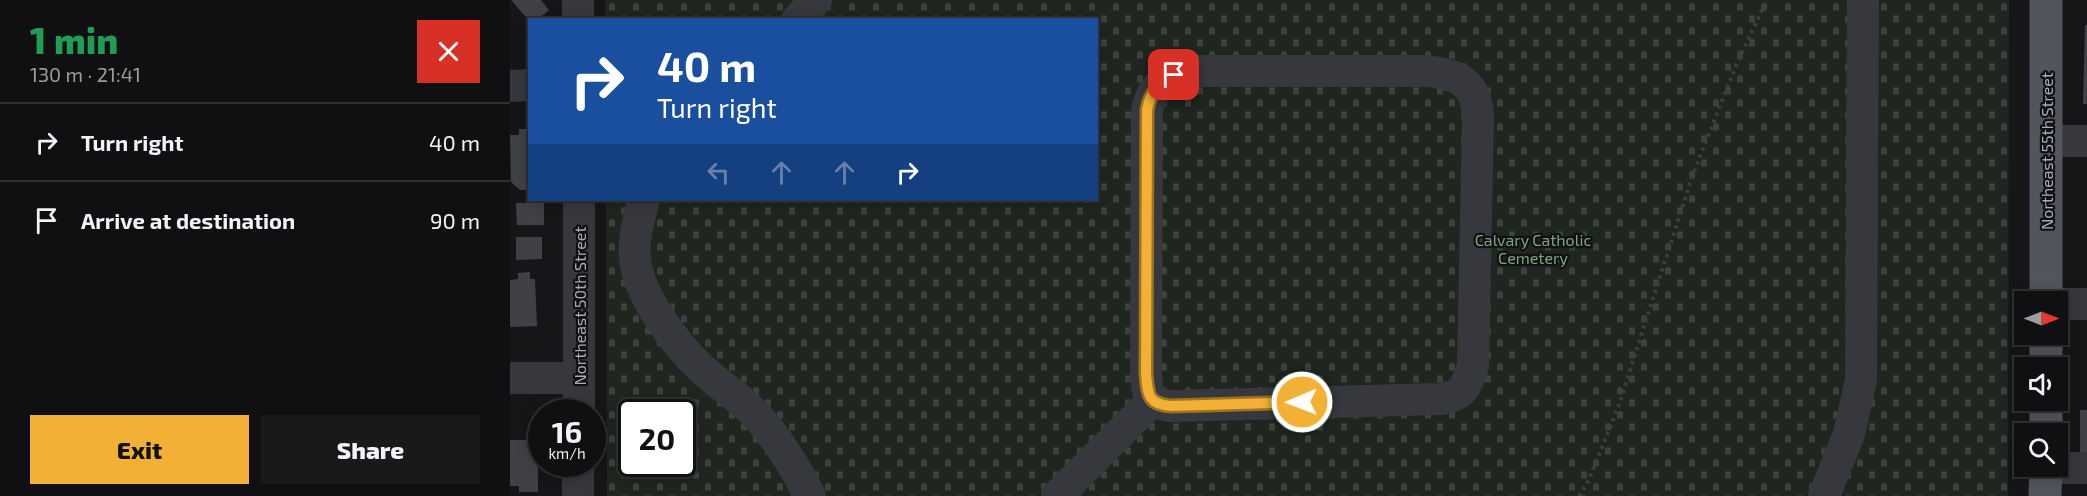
<!DOCTYPE html>
<meta charset="utf-8">
<style>
:root{--surface:#101012;--page:#19191b;--text:#f1f3f6;--muted:#9c9d9f;--line:#303032;--accent:#f2b134}
body{margin:0;font-family:"Exo 2",sans-serif;background:var(--page);color:var(--text);height:100vh;display:flex;flex-direction:column;font-size:22px;white-space:nowrap}
*{box-sizing:border-box;margin:0}
p{font-size:20px;color:var(--muted)}
.icon{flex:none;width:33px;height:33px;fill:none;stroke:currentColor;stroke-width:2;stroke-linecap:round;stroke-linejoin:round}
.map{position:relative;flex:1;overflow:hidden}
.side{display:flex;flex-direction:column;background:var(--surface);width:510px}
.side>*{flex:none}
.top-card{position:absolute;left:18px;top:18px;width:570px;height:183px;border-radius:0px;box-shadow:0 3px 15px #0003,0 0 0 2px var(--line);background:#1a4fa0;color:#fff;overflow:hidden}
.needle{width:39px;rotate:90deg}
.tools{position:absolute;left:1504px;top:291px;display:grid;gap:12px}
.tools a{display:grid;place-items:center;width:54px;height:54px;border-radius:0px;background:var(--surface);box-shadow:0 3px 15px #0003,0 0 0 2px var(--line);font-size:30px}
.speed{position:absolute;left:18px;top:399px;display:flex;gap:12px;font-size:30px;font-weight:700;text-align:center}
.speed>*{display:grid;place-content:center;width:78px;height:78px;border-radius:50%;background:var(--surface);box-shadow:0 3px 15px #0003,0 0 0 2px var(--line);line-height:1}
.speed small{font-size:15px;font-weight:400}
.speed .limit{border:3px solid #111;border-radius:9px;background:#fff;color:#111}
.pin{position:absolute;display:grid;place-items:center;width:51px;height:51px;color:#fff;margin:-26px;border-radius:12px;box-shadow:0 3px 9px #0006}
.me{position:absolute;width:66px;margin:-33px;rotate:269deg;stroke-linejoin:round;filter:drop-shadow(0 0 4px #0008)}
.turn{display:flex;align-items:center;gap:21px;height:126px;padding:0 30px;font-size:27px}
.turn .icon{width:78px;height:78px;stroke-width:2.5}
.turn b{display:block;font-size:42px;line-height:51px}
.lanes{display:flex;align-items:center;height:57px;padding:0 30px;background:#0003;justify-content:center;gap:30px;direction:ltr}
.lanes .off{opacity:.35}
.round{display:grid;place-items:center;flex:none;width:63px;height:63px;border-radius:0px;background:var(--page)}
.head{display:flex;align-items:center;justify-content:space-between;height:102px;padding:0 30px}
h1{font-size:36px;font-weight:800;line-height:45px;color:#1e9e55}
.action{display:flex;gap:12px;margin-top:auto;padding:12px 30px}
.action a{flex:1;height:69px;border-radius:0px;background:var(--accent);color:#111;font-size:24px;font-weight:800;line-height:69px;text-align:center}
.action a+a{background:var(--page);color:var(--text)}
ul{padding:0;list-style:none}
li{display:flex;align-items:center;gap:18px;height:78px;padding:0 30px;border-top:2px solid var(--line)}
li div{flex:1}
li b{display:block;font-size:22px}
li em{font-style:normal}
main{display:flex;flex:1;min-height:0}
.map>svg:first-child{display:block}
.cemetery{fill:url(#cemetery-stones);fill-rule:evenodd}
.building{fill:#404145}
.lines{fill:none;stroke-linecap:round;stroke-linejoin:round}
.path{stroke:#3d3f44;stroke-width:4;stroke-dasharray:3 4.5;stroke-linecap:butt}
.minor{stroke:#37383d;stroke-width:32}
.major{stroke:#53555c;stroke-width:33}
.route-casing{stroke:#9d7322;stroke-width:15}
.route{stroke:#f2b134;stroke-width:10}
.labels{text-anchor:middle;dominant-baseline:central;stroke-width:4.5;stroke-linejoin:round;paint-order:stroke}
.street-label{font-size:16px;fill:#a8adb8;stroke:#111113}
.park-label{font-size:16px;fill:#7fa381;stroke:#111113}
</style>
<main>
<section class="side">
<div class="head"><div><h1>1 min</h1><p>130 m · 21:41</p></div><a class="round" style="background:#d93025;color:#fff"><svg class="icon" aria-label="close" viewBox="0 0 24 24"><path d="M6 6l12 12M18 6L6 18"/></svg></a></div>
<ul>
<li><svg class="icon" aria-label="right" viewBox="0 0 24 24"><path d="M7 20v-9h11M14 6l5 5-5 5"/></svg><div><b>Turn right</b></div><em>40 m</em></li>
<li><svg class="icon" aria-label="arrive" viewBox="0 0 24 24"><path d="M6 21V4h12l-3 4 3 4H6"/></svg><div><b>Arrive at destination</b></div><em>90 m</em></li>
</ul>
<div class="action"><a>Exit</a><a>Share</a></div>
</section>
<div class="map">
<svg width="1577" height="496" viewBox="0 0 1577 496">
<defs>
<pattern id="cemetery-stones" width="16" height="16" patternUnits="userSpaceOnUse" patternTransform="scale(1.5)"><rect width="16" height="16" fill="#1e261f"/><path d="M2 7V4a2 2 0 0 1 4 0v3zM10 15v-3a2 2 0 0 1 4 0v3z" fill="#3c433d"/></pattern>
</defs>
<rect width="100%" height="100%" fill="#161618"/>
<!-- cemetery -->
<path class="cemetery" d="M 95,0 L 1499,0 L 1498,496 L 97,496 L 96,200 L 586,200 L 586,20 L 95,20 ZM 122,412 L 172,412 L 172,464 L 122,464 Z"/>
<!-- building -->
<g class="building">
<polygon points="1,0 31,0 39,10 27,20 20,20 20,22"/>
<polygon points="1575,25 1577,25 1577,104 1573,104"/>
<polygon points="9,129 20,129 20,190 10,190 1,182 0,135 9,135"/>
<polygon points="6,203 34,203 34,225 7,225"/>
<polygon points="6,237 32,237 32,259 6,260"/>
<polygon points="20,272 20,279 25,279 27,326 0,327 0,280 8,279 8,273"/>
<rect x="1570" y="410" width="7" height="55"/>
<polygon points="0,440 20,440 20,443 28,443 28,492 9,492 9,486 0,486"/>
</g>
<g class="lines">
<!-- path -->
<polyline class="path" points="1069,496 1079,480 1109,405 1182,177 1227,63 1257,0"/>
<!-- minor -->
<g class="minor">
<polyline points="68,0 68,20"/>
<polyline points="287,20 306,0"/>
<path d="M 675,71 L 917,71 C 948,75 966,81 968,117 L 963,365 C 957,385 954,396 931,399 L 661,406 C 637,403 638,395 636,374 L 637,110 C 641,88 655,77 675,71 Z"/>
<polyline points="0,86 20,85"/>
<polyline points="1536,141 1577,141"/>
<path d="M 134,200 C 129,218 123,238 125,258 C 128,295 165,344 192,369 C 210,386 231,398 247,416 C 269,440 285,467 300,496"/>
<polyline points="1548,304 1577,304"/>
<polyline points="0,378 69,378"/>
<polyline points="69,412 69,200"/>
<polyline points="1536,468 1577,468"/>
<polyline points="68,496 68,464"/>
<polyline points="547,496 642,401"/>
<polyline points="1314,496 1339,434 1351,380 1353,0"/>
</g>
<!-- major -->
<g class="major">
<polyline points="1536,0 1536,302"/>
<polyline points="1536,368 1536,334"/>
<polyline points="1536,400 1536,434"/>
<polyline points="1535,496 1536,466"/>
</g>
</g>
<g class="lines">
<!-- route casing -->
<g class="route-casing">
<path id="route" d="M 664,75 C 649,83 640,92 637,110 L 636,374 C 638,394 637,404 661,406 L 792,402"/>
</g>
<!-- route -->
<use href="#route" class="route"/>
</g>
<g class="labels">
<!-- street labels -->
<g class="street-label">
<text transform="translate(1536 151) rotate(-90)">Northeast 55th Street</text>
<text transform="translate(69 306) rotate(-90)">Northeast 50th Street</text>
</g>
<!-- park labels -->
<g class="park-label">
<text x="1023" y="239">Calvary Catholic<tspan x="1023" dy="18">Cemetery</tspan></text>
</g>
</g>
</svg>
<div class="tools">
<a><svg class="needle" viewBox="-14 -14 28 28"><path d="M0-13l5 13h-10z" fill="#e53935"/><path d="M0 13l5-13h-10z" fill="#9c9d9f"/></svg></a>
<a><svg class="icon" aria-label="sound" viewBox="0 0 24 24"><path d="M4 9h4l5-4v14l-5-4H4zM17 9q2 3 0 6"/></svg></a>
<a><svg class="icon" aria-label="search" viewBox="0 0 24 24"><circle cx="10" cy="10" r="6"/><path d="M15 15l6 6"/></svg></a>
</div>
<div class="speed"><div>16<small>km/h</small></div><div class="limit">20</div></div>
<div class="pin" style="left:664px;top:75px;background:#d93025"><svg class="icon" aria-label="arrive" viewBox="0 0 24 24"><path d="M6 21V4h12l-3 4 3 4H6"/></svg></div>
<svg class="me" style="left:792px;top:402px" viewBox="-20 -20 40 40"><circle r="17" fill="#f2b134" stroke="#fff" stroke-width="3"/><path d="M0-11L8 9 0 5-8 9z" fill="#fff"/></svg>
<div class="top-card">
<div class="turn"><svg class="icon" aria-label="right" viewBox="0 0 24 24"><path d="M7 20v-9h11M14 6l5 5-5 5"/></svg><div><b>40 m</b>Turn right</div></div>
<div class="lanes"><svg class="icon off" aria-label="left" viewBox="0 0 24 24"><path d="M17 20v-9H6M10 6l-5 5 5 5"/></svg><svg class="icon off" aria-label="ahead" viewBox="0 0 24 24"><path d="M12 20V5M6 11l6-6 6 6"/></svg><svg class="icon off" aria-label="ahead" viewBox="0 0 24 24"><path d="M12 20V5M6 11l6-6 6 6"/></svg><svg class="icon" aria-label="right" viewBox="0 0 24 24"><path d="M7 20v-9h11M14 6l5 5-5 5"/></svg></div>
</div>
</div>
</main>
